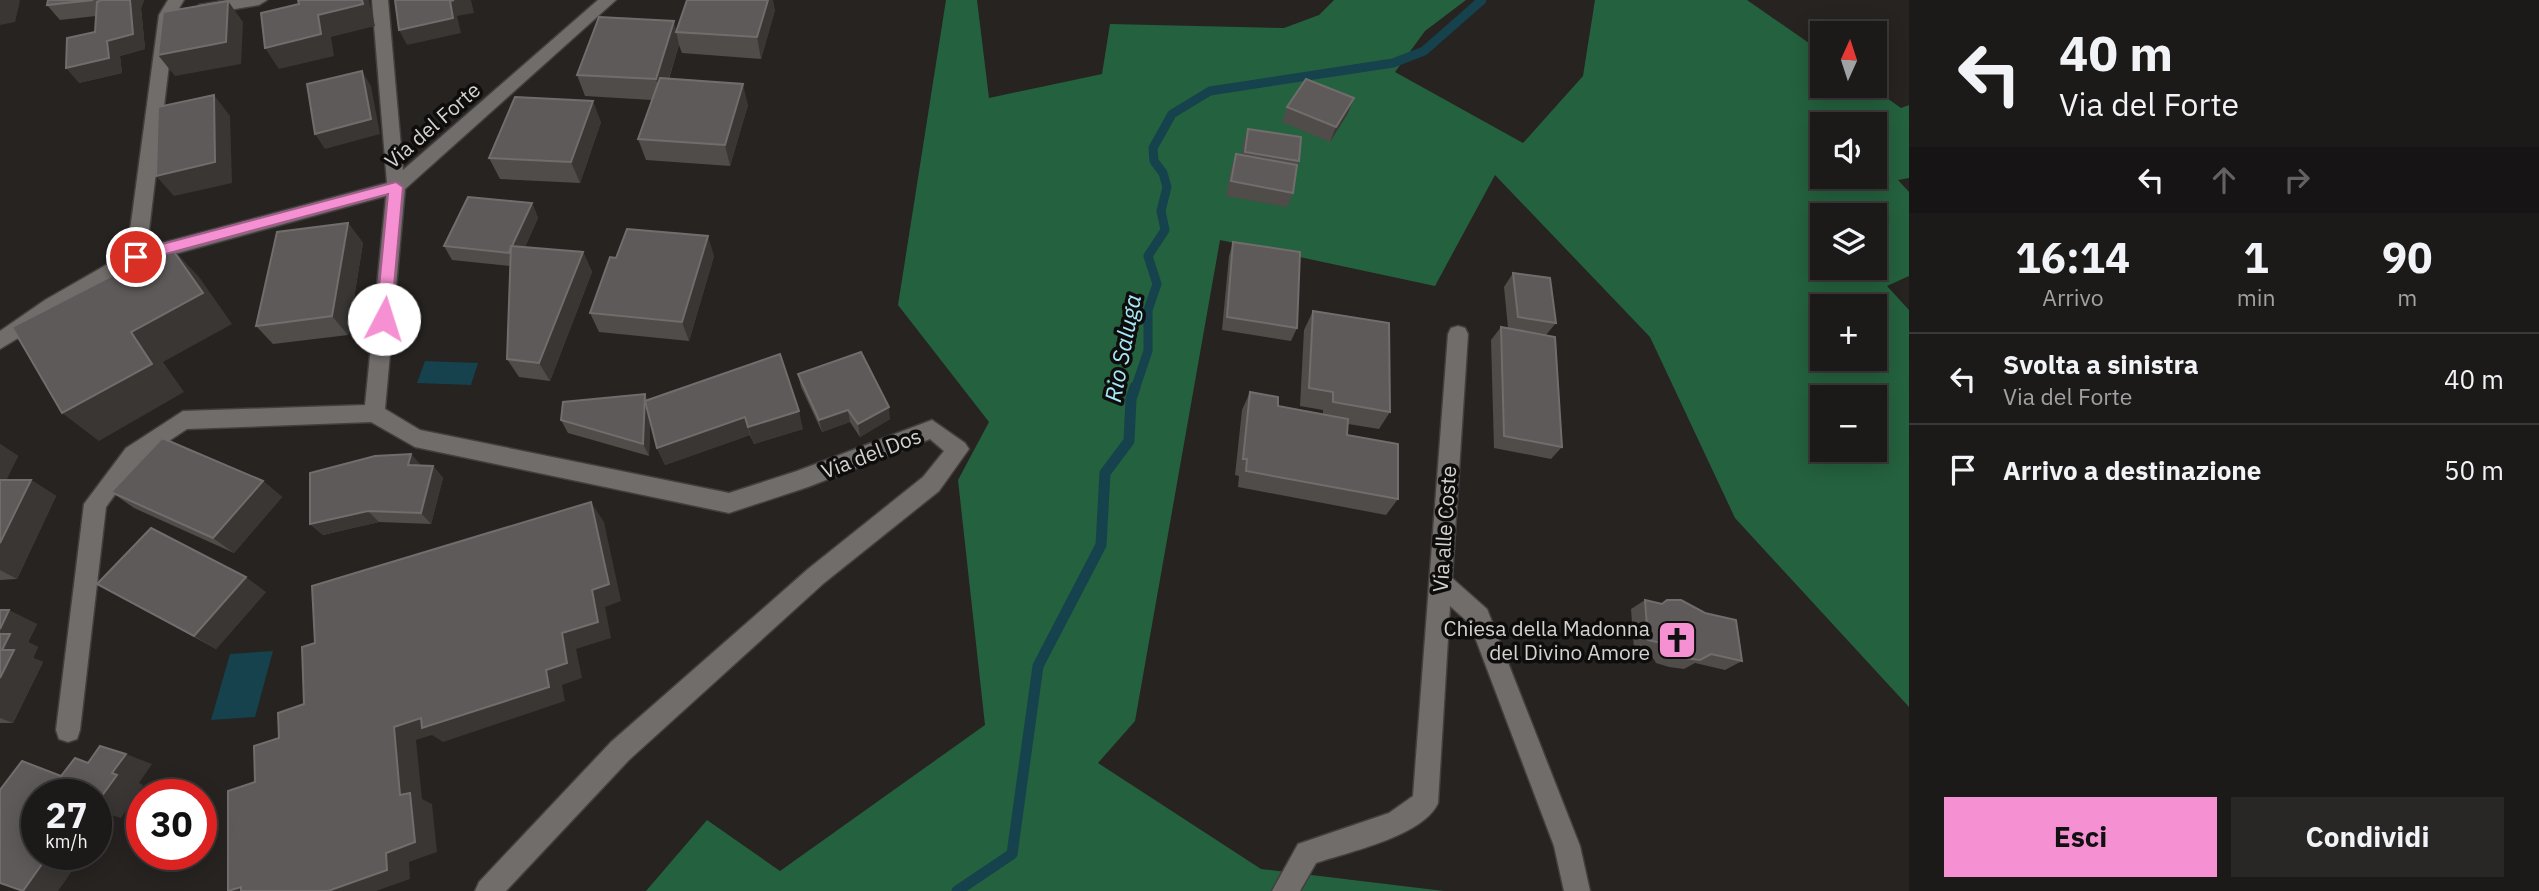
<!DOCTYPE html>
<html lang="it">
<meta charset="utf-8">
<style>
:root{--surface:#1c1a19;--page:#292726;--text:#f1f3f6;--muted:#a0a1a2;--line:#3a3838;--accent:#f591d2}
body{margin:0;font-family:"IBM Plex Sans",sans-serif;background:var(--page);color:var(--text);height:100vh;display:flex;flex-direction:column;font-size:26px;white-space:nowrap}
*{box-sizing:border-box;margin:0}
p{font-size:23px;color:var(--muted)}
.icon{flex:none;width:38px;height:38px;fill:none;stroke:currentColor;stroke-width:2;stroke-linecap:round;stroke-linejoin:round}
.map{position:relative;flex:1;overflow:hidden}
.details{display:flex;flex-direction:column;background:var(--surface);width:630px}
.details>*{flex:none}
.banner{background:#1c1a19;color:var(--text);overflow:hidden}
.needle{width:46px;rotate:3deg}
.controls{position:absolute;left:1810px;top:21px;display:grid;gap:14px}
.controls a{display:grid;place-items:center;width:77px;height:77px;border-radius:0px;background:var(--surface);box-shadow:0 4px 18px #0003,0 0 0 2px var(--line);font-size:35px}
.speed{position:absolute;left:21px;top:779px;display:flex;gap:14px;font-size:35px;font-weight:700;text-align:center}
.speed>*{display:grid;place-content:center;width:91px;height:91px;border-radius:50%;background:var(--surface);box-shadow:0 4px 18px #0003,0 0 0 2px var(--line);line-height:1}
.speed small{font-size:18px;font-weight:400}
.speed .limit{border:10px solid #d22;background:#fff;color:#111}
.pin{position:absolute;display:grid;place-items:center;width:60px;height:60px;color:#fff;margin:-30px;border:4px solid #fff;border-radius:50%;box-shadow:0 2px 7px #0007}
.me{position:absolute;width:77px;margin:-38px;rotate:5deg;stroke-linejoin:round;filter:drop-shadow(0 0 5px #0008)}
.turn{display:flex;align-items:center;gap:24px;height:147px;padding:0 35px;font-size:32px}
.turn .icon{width:91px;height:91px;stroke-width:2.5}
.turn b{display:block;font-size:49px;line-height:60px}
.lanes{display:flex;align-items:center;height:66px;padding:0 35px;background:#0003;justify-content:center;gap:35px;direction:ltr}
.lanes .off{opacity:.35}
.eta{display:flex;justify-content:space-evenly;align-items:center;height:119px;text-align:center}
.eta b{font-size:42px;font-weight:700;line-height:49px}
.action{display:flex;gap:14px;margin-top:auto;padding:14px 35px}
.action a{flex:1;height:80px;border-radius:0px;background:var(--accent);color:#111;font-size:28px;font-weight:700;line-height:80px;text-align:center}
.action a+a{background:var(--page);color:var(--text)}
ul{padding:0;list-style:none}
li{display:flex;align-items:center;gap:21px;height:91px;padding:0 35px;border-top:2px solid var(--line)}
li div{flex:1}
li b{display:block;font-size:26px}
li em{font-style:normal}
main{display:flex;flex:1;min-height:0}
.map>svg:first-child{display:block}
.forest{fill:#24613e;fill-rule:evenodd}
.water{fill:#15424c}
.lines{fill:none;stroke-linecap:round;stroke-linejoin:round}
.stream-far1{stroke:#15424c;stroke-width:9}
.stream{stroke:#15424c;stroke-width:11}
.minor-casing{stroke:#423f3e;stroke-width:3}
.minor{fill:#716d6b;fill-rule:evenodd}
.wall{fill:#504c4a}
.shaded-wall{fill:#393634}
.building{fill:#5e5a59;stroke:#716d6c;stroke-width:2}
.route{fill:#f591d2;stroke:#9f5e88;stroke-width:2}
.labels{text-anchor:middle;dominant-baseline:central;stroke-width:7;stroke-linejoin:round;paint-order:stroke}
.street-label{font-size:21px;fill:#d4d2d1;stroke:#0e0d0c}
.poi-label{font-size:21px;fill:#d4d2d1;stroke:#0e0d0c;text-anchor:end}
.water-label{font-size:23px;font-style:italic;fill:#a7e8f9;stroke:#0e0d0c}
</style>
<main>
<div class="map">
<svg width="1909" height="891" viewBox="0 0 1909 891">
<rect width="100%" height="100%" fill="#262321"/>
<!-- forest -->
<path class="forest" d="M 946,0 L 977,0 L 989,98 L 1102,74 L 1110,24 L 1284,28 L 1319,15 L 1334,0 L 1466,0 L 1425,31 L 1395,72 L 1523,143 L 1583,76 L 1595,0 L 1747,0 L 1822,52 L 1822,86 L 1870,86 L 1901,108 L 1909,105 L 1909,178 L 1898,180 L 1909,192 L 1909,276 L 1887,286 L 1909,310 L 1909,707 L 1735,518 L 1650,337 L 1495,175 L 1435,286 L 1220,240 L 1135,721 L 1098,763 L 1261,869 L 1444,891 L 646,891 L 707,820 L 780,871 L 985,725 L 958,480 L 989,422 L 898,305 ZM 1822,124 L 1874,124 L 1874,177 L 1822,177 ZM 1822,215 L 1874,215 L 1874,268 L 1822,268 ZM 1822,306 L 1874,306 L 1874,359 L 1822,359 ZM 1822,397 L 1874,397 L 1874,450 L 1822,450 Z"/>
<!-- water -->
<g class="water">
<polygon points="425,361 478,363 471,385 417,383"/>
<polygon points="273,651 255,717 211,720 230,654"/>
</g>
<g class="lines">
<!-- stream-far1 -->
<polyline class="stream-far1" points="1135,389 1148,351 1148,310 1157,284 1148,256 1165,230 1161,211 1167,187 1163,173 1154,161 1153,148 1172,114 1210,91 1393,63 1424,51 1482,0"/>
<!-- stream -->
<polyline class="stream" points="957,891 1012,854 1038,666 1101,545 1105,473 1129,441 1131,399 1135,387"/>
<!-- minor casing -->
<g class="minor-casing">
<g id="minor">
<polygon points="168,0 184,0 175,15 147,247 387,183 372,0 388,0 403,170 598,0 616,0 405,189 385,409 420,430 729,493 797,471 932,420 965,443 969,449 939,491 824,583 629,760 506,891 475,891 479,882 611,742 808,569 923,477 944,451 930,439 808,487 729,513 415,447 371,422 187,429 140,460 106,507 80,730 77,739 68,742 59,739 56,730 84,504 126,448 183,411 365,405 386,196 142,263 0,349 0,331 45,300 127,253 159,15"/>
<polygon points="229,0 267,0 259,5 205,14 197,9 199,5"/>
<path d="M 1458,326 L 1465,328 L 1468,334 L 1452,578 L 1487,609 L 1580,846 L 1590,891 L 1564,891 L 1554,846 L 1470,624 L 1450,606 L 1438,803 C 1424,836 1348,852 1316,863 L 1300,891 L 1272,891 L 1298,844 L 1389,813 L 1413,796 L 1448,334 L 1451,328 Z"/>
</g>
</g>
<!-- minor -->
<use href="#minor" class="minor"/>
</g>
<!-- wall -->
<g class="wall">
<polygon points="48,0 144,0 141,8 145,49 120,56 122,73 79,83 95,32 96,16 60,20 47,5"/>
<polygon points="775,10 761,59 682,53 679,45 669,79 748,105 730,166 646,160 638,139 652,100 585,96 577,75 677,29"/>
<polygon points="1287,107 1348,113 1330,142 1282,122"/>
<polygon points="601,122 580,183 500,179 489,158"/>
<polygon points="1248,129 1299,161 1296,168 1293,193 1287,207 1226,196 1231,169 1236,154 1242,155 1243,143"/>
<polygon points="532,203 538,218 525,247 583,252 592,272 550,381 519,377 507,359 510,266 452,260 444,246"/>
<polygon points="348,223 363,243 348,335 273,344 256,326"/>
<polygon points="1233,242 1297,328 1291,341 1222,330 1229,256"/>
<polygon points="714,256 689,341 599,332 590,313 616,258"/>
<polygon points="1513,273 1556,323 1546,335 1562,447 1551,459 1494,448 1491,340 1501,327 1508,328 1504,287"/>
<polygon points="1313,311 1390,412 1379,429 1348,424 1347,435 1398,499 1386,515 1238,487 1239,476 1235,475 1242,410 1250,392 1278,406 1323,414 1323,410 1300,406 1304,330"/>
<polygon points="798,374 890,419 860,437 850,422 822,432 801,387"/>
<polygon points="648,400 803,429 754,444 750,435 665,465 657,448 650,421 649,456 568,433 561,420"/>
<polygon points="0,444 18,456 6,480 31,480 56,496 17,579 0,580"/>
<polygon points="411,454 421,466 433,466 443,478 431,524 379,522 323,535 310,524"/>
<polygon points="263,481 282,497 234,553 134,508 111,492"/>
<polygon points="97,584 266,592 216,649"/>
<polygon points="1645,600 1742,661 1725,670 1695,663 1684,669 1669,667 1656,663 1650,653 1634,649 1631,609"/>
<polygon points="0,610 37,624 28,642 38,647 33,658 43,662 13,723 0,723"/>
</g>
<!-- shaded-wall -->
<g class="shaded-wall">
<polygon points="0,0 19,0 20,1 15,22 0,25"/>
<polygon points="130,0 144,0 141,8 145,49 120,56 122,73 79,83 66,68 107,41"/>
<polygon points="362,0 369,0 375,26 331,37 334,56 279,69 265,48 318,15"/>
<polygon points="454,0 471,0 474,13 457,16 461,33 407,45 399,30 450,1"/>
<polygon points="768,0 773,0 775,10 761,59 757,37"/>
<polygon points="228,1 243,22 241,64 175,76 158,55"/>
<polygon points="674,21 679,45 662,100 656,79"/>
<polygon points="362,71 371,86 380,134 325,149 315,134"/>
<polygon points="743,84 748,105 730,166 725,145"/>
<polygon points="214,95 230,116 232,183 174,196 156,176"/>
<polygon points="1354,98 1348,113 1330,142 1336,127"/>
<polygon points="593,101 601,122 580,183 571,162"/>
<polygon points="532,203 538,218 516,267 509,253"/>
<polygon points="348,223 363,243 348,335 332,316"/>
<polygon points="708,236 714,256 689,341 682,322"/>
<polygon points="170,246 199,277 232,324 163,362 184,392 99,441 62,413"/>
<polygon points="583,252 592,272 550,381 539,363"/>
<polygon points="645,394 651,407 649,456 643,444"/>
<polygon points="889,407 890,419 860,437 858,424"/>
<polygon points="848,410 850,422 822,432 819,420"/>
<polygon points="799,411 803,429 754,444 748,427"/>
<polygon points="745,417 750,435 665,465 657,448"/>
<polygon points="0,444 18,456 0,493"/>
<polygon points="411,454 422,466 408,465"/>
<polygon points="433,466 443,478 431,524 421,513"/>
<polygon points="31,480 56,496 17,579 0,570 0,543"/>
<polygon points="263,481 282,497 234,553 213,538"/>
<polygon points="591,502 604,522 621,601 605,607 611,638 576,649 582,678 562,685 565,701 443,742 432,735 416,740 422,799 432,804 437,852 409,862 410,879 376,891 328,891 386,853 400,795 394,727 546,670 562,633 592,590"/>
<polygon points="368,511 379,522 323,535 310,524"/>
<polygon points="246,577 266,592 216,649 194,636"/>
<polygon points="9,610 37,624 28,642 38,647 33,658 43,662 13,723 0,718 0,678 2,650 0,629"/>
<polygon points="126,754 152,764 139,783 143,785 121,818 112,815 96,837 96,804 75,758 102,768"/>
<polygon points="49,854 84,854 58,891 23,891"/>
<polygon points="241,887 257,891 228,891"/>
</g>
<!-- building -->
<g class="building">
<polygon points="48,0 93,0 47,5"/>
<polygon points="101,0 130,0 133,34 107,41 109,58 66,68 67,38 95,32 97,2"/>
<polygon points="298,0 362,0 363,4 318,15 321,34 265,48 261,13 299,4"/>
<polygon points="395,0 454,0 450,1 453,18 399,30"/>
<polygon points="687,0 768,0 757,37 676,32"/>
<polygon points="228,1 226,42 158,55 163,12"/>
<polygon points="599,17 674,21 656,79 577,75"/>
<polygon points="362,71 371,119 315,134 307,84"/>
<polygon points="660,78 743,84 725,145 638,139"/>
<polygon points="1306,79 1354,98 1336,127 1287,107"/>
<polygon points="214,95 215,162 156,176 158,107"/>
<polygon points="515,97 593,101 571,162 489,158"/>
<polygon points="1248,129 1301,137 1299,161 1245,152"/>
<polygon points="1236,154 1297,165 1293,193 1231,181"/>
<polygon points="468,197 532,203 512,246 511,246 509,253 444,246"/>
<polygon points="348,223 332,316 256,326 277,232"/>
<polygon points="627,229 708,236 682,322 590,313 610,257 616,258"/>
<polygon points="1233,242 1300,252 1297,328 1227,317"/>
<polygon points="170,246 203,293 131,332 152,364 62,413 12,327"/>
<polygon points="511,246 583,252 539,363 507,359"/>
<polygon points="1513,273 1550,278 1556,323 1518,317"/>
<polygon points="1313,311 1389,323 1390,412 1333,402 1333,392 1309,388"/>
<polygon points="1501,327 1555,337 1562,447 1504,436"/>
<polygon points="861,352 889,407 858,424 848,410 819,420 798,374"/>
<polygon points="780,354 799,411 748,427 745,417 657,448 645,401"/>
<polygon points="1250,392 1278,397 1278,406 1348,419 1347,435 1398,444 1398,499 1246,471 1247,459 1243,459"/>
<polygon points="645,394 643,444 561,420 563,402"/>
<polygon points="162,438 263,481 213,538 111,492"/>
<polygon points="411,454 408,465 433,466 421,513 368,511 310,524 310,473 375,456"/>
<polygon points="0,480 31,480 0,543"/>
<polygon points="591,502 609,584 592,590 598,622 562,633 567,663 546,670 549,687 422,728 421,718 394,727 400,795 410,793 415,842 386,853 387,870 328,891 241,891 241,887 228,891 228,791 255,782 254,746 279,738 278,713 304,704 302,647 315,643 312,586"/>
<polygon points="151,528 246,577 194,636 97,584"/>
<polygon points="1645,600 1662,604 1667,600 1681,600 1705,613 1736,620 1742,661 1711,654 1700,660 1685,658 1671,654 1665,644 1648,640"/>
<polygon points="0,610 9,610 0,629"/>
<polygon points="0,634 10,634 2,650 14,650 0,678"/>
<polygon points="100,746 126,754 112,773 117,775 96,804 96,794 37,794 37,854 49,854 23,891 0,883 0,790 22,761 61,776 75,758 88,763"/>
</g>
<!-- route -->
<polygon class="route" points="396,182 403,187 391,319 384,325 376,319 388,194 136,262 129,257 136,251"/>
<!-- icons -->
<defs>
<g id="church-square" transform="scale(2.0125)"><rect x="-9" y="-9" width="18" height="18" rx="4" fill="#f591d2" stroke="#0e0d0c"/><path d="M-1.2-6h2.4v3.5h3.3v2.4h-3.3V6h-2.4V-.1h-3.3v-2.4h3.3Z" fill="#111"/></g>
</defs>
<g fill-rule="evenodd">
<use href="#church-square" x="1677" y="640"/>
</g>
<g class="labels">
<!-- street labels -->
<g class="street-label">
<text transform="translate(432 125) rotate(-41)">Via del Forte</text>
<text transform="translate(871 453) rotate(-21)">Via del Dos</text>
<text transform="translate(1444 529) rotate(-86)">Via alle Coste</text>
</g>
<!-- poi labels -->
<g class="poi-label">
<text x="1650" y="628">Chiesa della Madonna<tspan x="1650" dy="24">del Divino Amore</tspan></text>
</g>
<!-- water labels -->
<g class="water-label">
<text transform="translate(1122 348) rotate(-79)">Rio Saluga</text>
</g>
</g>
</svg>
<div class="controls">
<a><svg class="needle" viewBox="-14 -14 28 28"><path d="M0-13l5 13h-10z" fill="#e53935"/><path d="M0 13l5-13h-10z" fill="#a0a1a2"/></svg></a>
<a><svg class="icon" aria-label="sound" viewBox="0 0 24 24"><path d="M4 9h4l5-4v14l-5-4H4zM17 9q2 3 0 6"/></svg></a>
<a><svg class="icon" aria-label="layers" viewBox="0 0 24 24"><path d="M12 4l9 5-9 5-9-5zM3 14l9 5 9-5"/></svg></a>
<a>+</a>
<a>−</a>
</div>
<div class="speed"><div>27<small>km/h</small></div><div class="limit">30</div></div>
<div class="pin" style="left:136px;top:257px;background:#d93025"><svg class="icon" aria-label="arrive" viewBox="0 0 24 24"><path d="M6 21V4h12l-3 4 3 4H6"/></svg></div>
<svg class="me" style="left:384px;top:319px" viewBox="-20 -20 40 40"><circle r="19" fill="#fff"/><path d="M0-13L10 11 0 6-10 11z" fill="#f591d2"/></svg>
</div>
<section class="details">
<div class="banner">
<div class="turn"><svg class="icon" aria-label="left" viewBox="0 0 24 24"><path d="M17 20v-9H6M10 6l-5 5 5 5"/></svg><div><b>40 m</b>Via del Forte</div></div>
<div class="lanes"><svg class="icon" aria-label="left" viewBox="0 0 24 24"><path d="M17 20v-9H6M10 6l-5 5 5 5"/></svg><svg class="icon off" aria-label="ahead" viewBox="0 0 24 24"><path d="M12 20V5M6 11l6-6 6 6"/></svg><svg class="icon off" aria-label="right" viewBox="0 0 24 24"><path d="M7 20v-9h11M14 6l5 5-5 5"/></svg></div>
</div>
<div class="eta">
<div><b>16:14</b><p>Arrivo</p></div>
<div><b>1</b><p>min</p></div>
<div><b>90</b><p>m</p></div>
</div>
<ul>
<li><svg class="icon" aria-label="left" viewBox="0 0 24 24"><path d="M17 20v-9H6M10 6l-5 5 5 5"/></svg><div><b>Svolta a sinistra</b><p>Via del Forte</p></div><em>40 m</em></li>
<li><svg class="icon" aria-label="arrive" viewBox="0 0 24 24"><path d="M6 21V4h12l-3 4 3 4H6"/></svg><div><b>Arrivo a destinazione</b></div><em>50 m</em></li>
</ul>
<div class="action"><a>Esci</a><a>Condividi</a></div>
</section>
</main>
